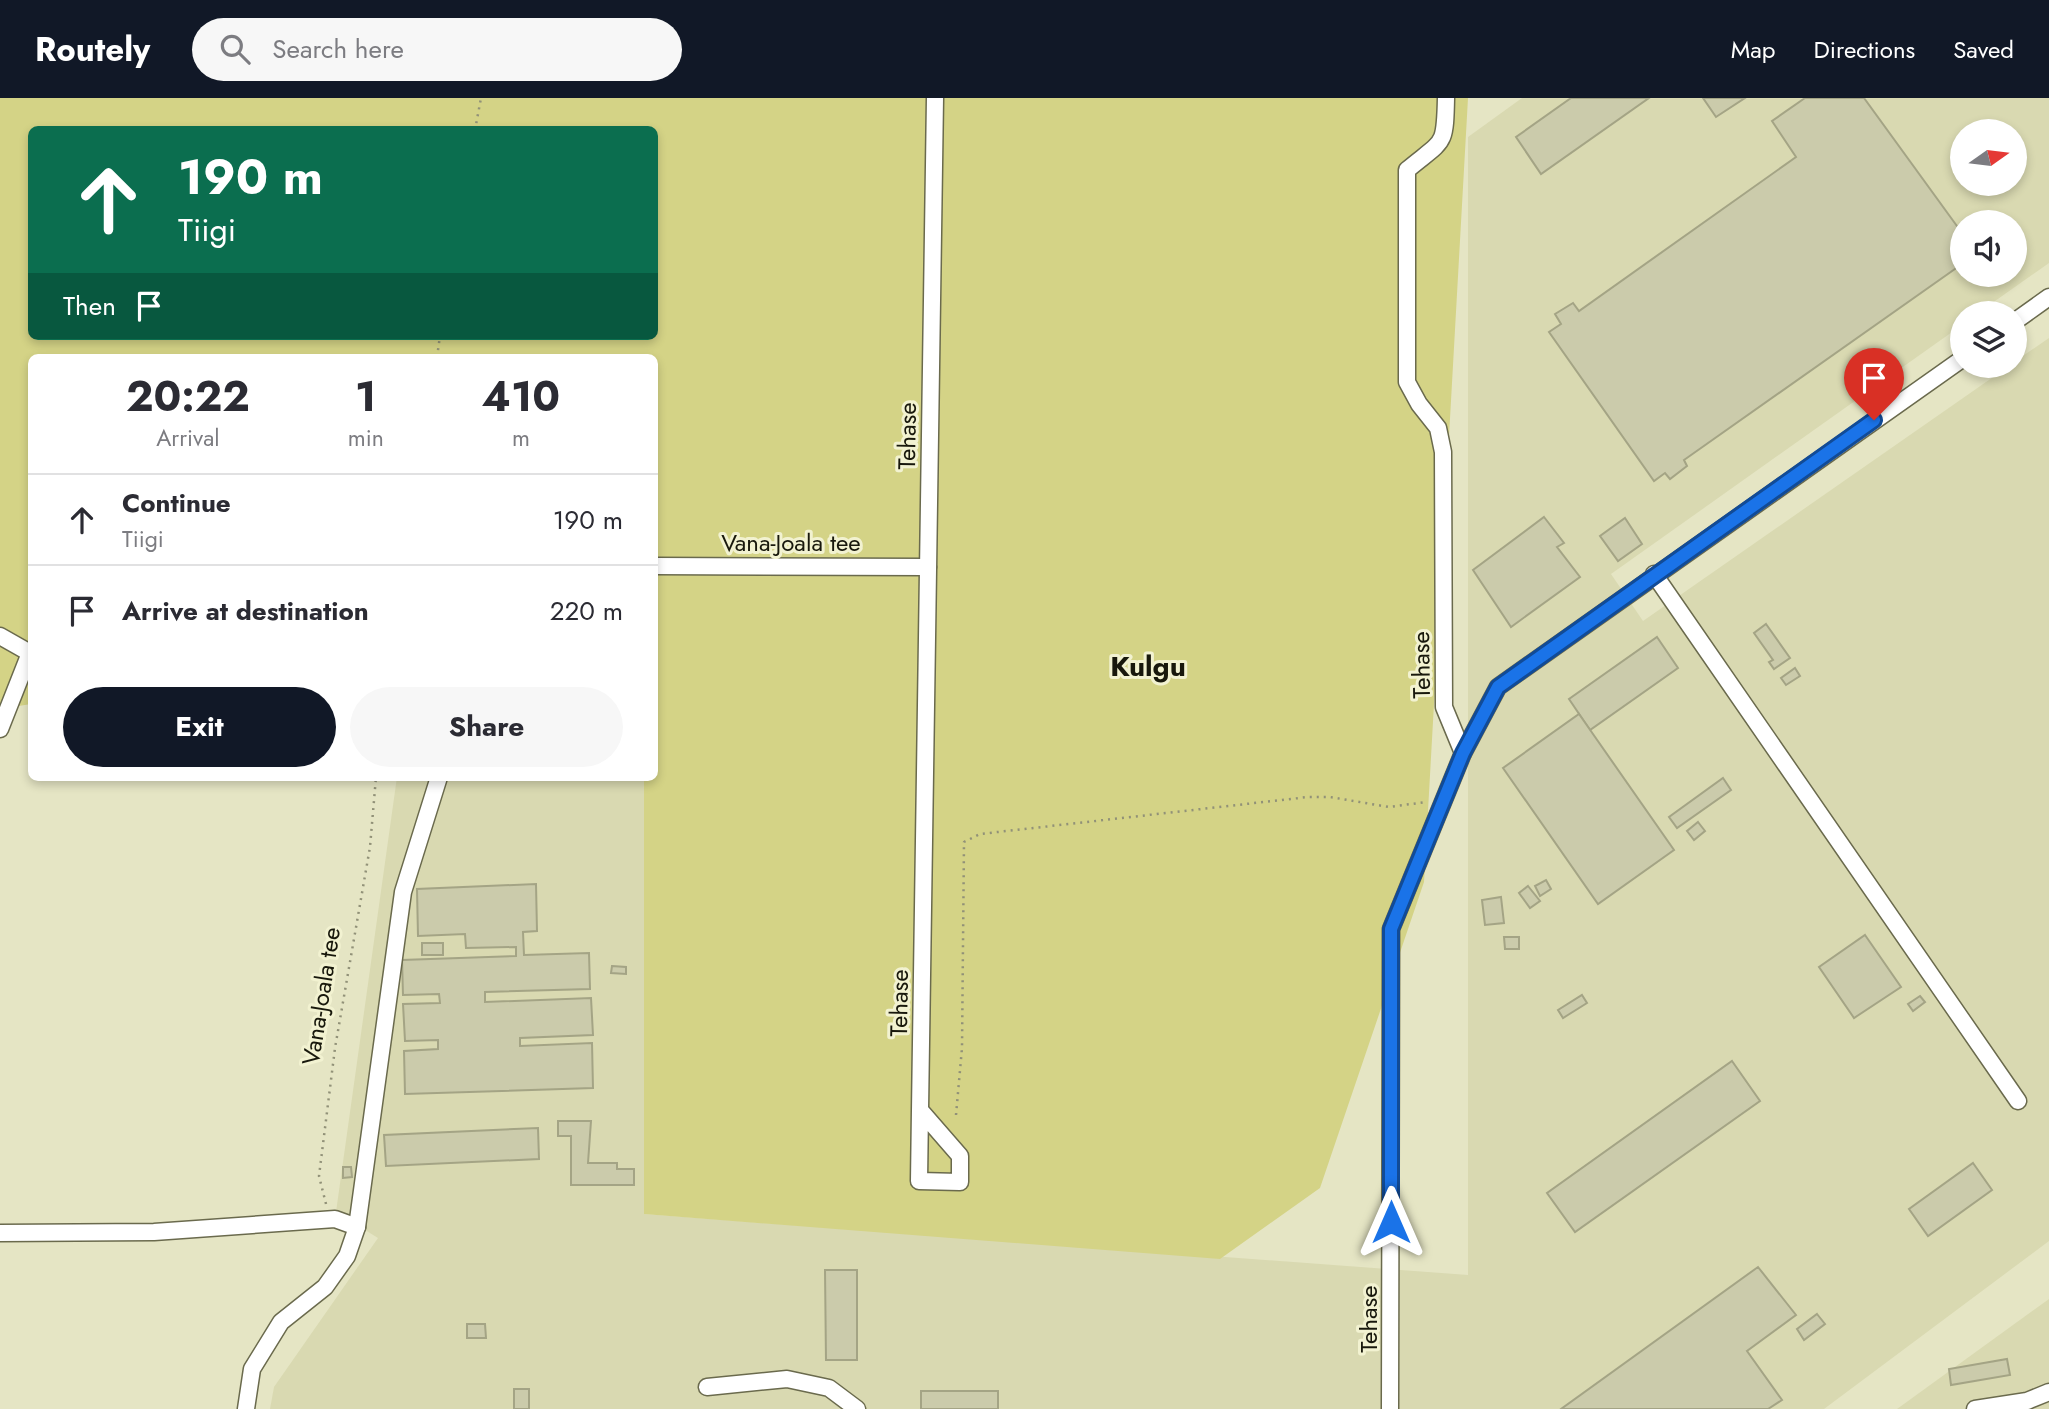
<!DOCTYPE html>
<style>
:root{--surface:#fff;--page:#f7f7f7;--text:#2b2b33;--muted:#7c7c81;--line:#e1e1e2;--accent:#111827}
body{margin:0;font-family:Jost,sans-serif;background:var(--page);color:var(--text);height:100vh;display:flex;flex-direction:column;font-size:26px;white-space:nowrap}
*{box-sizing:border-box;margin:0}
p{font-size:23px;color:var(--muted)}
.icon{flex:none;width:38px;height:38px;fill:none;stroke:currentColor;stroke-width:2;stroke-linecap:round;stroke-linejoin:round}
.map{position:relative;flex:1;overflow:hidden}
.sheet{position:absolute;left:28px;top:256px;width:630px;height:427px;display:flex;flex-direction:column;background:var(--surface);border-radius:10px;box-shadow:0 4px 10px #0003}
.sheet>*{flex:none}
.banner{position:absolute;left:28px;top:28px;width:630px;height:214px;border-radius:10px;box-shadow:0 4px 10px #0003;background:#0b6e4f;color:#fff;overflow:hidden}
.needle{width:46px;rotate:76deg}
.buttons{position:absolute;left:1950px;top:21px;display:grid;gap:14px}
.buttons a{display:grid;place-items:center;width:77px;height:77px;border-radius:50%;background:var(--surface);box-shadow:0 4px 10px #0003;font-size:35px}
.pin{position:absolute;display:grid;place-items:center;width:60px;height:60px;color:#fff;margin:-72px -30px;border-radius:50% 50% 50% 0;rotate:-45deg;box-shadow:0 0 7px #0007}
.pin .icon{rotate:45deg}
.me{position:absolute;width:77px;margin:-38px;rotate:0deg;stroke-linejoin:round;filter:drop-shadow(0 0 5px #0008)}
.turn{display:flex;align-items:center;gap:24px;height:147px;padding:0 35px;font-size:32px}
.turn .icon{width:91px;height:91px;stroke-width:2.5}
.turn b{display:block;font-size:49px;line-height:60px}
.then{display:flex;align-items:center;height:66px;padding:0 35px;background:#0003;gap:14px;font-size:26px}
.eta{display:flex;justify-content:space-evenly;align-items:center;height:119px;text-align:center}
.eta b{font-size:42px;font-weight:700;line-height:49px}
.action{display:flex;gap:14px;margin-top:auto;padding:14px 35px}
.action a{flex:1;height:80px;border-radius:42px;background:var(--accent);color:#fff;font-size:28px;font-weight:700;line-height:80px;text-align:center}
.action a+a{background:var(--page);color:var(--text)}
ul{padding:0;list-style:none}
li{display:flex;align-items:center;gap:21px;height:91px;padding:0 35px;border-top:2px solid var(--line)}
li div{flex:1}
li b{display:block;font-size:26px}
li em{font-style:normal}
header{display:flex;align-items:center;gap:42px;box-sizing:border-box;height:98px;padding:0 35px;background:var(--accent);color:#fff}
header strong{font-size:33px}
nav{display:flex;gap:38px;margin-inline-start:auto;font-size:24px}
.search{width:490px;height:63px;background:var(--page);display:flex;align-items:center;gap:18px;box-sizing:border-box;padding:0 24px;border-radius:38px;color:var(--muted);font-size:26px}
.map>svg:first-child{display:block}
.built{fill:#d9d9b1;fill-rule:evenodd}
.green{fill:#d4d386;fill-rule:evenodd}
.building{fill:#cbcbab;stroke:#a4a485;stroke-width:2}
.lines{fill:none;stroke-linecap:round;stroke-linejoin:round}
.minor-casing{stroke:#6a6a4d;stroke-width:19}
.path{stroke:#919178;stroke-width:2.5;stroke-dasharray:2 5;stroke-linecap:butt}
.minor{stroke:#fff;stroke-width:16}
.route-casing{stroke:#114b97;stroke-width:18}
.route{stroke:#1a73e8;stroke-width:12}
.labels{text-anchor:middle;dominant-baseline:central;stroke-width:6;stroke-linejoin:round;paint-order:stroke}
.street-label{font-size:24px;fill:#18180c;stroke:#f2f2d1}
.quarter-label{font-size:28px;font-weight:bold;fill:#18180c;stroke:#f2f2d1}
</style>
<header>
<strong>Routely</strong>
<div class="search"><svg class="icon" aria-label="search" viewBox="0 0 24 24"><circle cx="10" cy="10" r="6"/><path d="M15 15l6 6"/></svg>Search here</div>
<nav><a>Map</a><a>Directions</a><a>Saved</a></nav>
</header>
<div class="map">
<svg width="2049" height="1311" viewBox="0 0 2049 1311">
<rect width="100%" height="100%" fill="#e5e5c4"/>
<!-- built -->
<g class="built">
<path d="M 1522,0 L 2049,0 L 2049,165 L 1978,215 L 1962,215 L 1962,227 L 1611,476 L 1643,523 L 2009,268 L 2014,268 L 2014,264 L 2049,240 L 2049,1143 L 1824,1311 L 270,1311 L 274,1289 L 378,1140 L 336,1114 L 397,679 L 644,679 L 644,1116 L 1468,1177 L 1468,39 ZM 1962,33 L 2014,33 L 2014,86 L 1962,86 ZM 1962,124 L 2014,124 L 2014,177 L 1962,177 Z"/>
<polygon points="2049,1201 2049,1311 1897,1311"/>
</g>
<!-- green -->
<path class="green" d="M 0,0 L 1468,0 L 1424,784 L 1320,1090 L 1220,1161 L 644,1116 L 644,679 L 654,679 L 654,259 L 32,259 L 31,606 L 0,611 ZM 32,32 L 654,32 L 654,238 L 32,238 Z"/>
<!-- building -->
<g class="building">
<polygon points="1571,0 1649,0 1541,76 1516,39"/>
<polygon points="1703,0 1745,0 1716,19"/>
<polygon points="1805,0 1864,0 1962,135 1962,166 1684,362 1687,368 1670,381 1665,375 1654,383 1549,234 1561,226 1555,216 1573,205 1579,213 1796,59 1772,23"/>
<polygon points="1544,419 1564,445 1557,449 1580,479 1511,529 1473,472"/>
<polygon points="1625,420 1642,446 1618,463 1600,438"/>
<polygon points="1766,526 1790,560 1774,571 1769,564 1773,562 1754,535"/>
<polygon points="1657,539 1678,570 1590,632 1569,601"/>
<polygon points="1795,570 1800,578 1786,587 1781,580"/>
<polygon points="1579,616 1674,752 1598,806 1503,670"/>
<polygon points="1723,680 1731,692 1677,730 1669,719"/>
<polygon points="1698,724 1705,733 1694,742 1687,733"/>
<polygon points="1546,782 1551,791 1540,798 1535,788"/>
<polygon points="536,786 537,833 523,834 524,857 589,855 590,891 485,894 485,904 591,900 593,937 520,940 520,948 592,945 593,990 405,996 404,953 438,951 438,942 405,943 403,906 440,905 439,896 403,897 402,862 516,858 516,849 466,850 465,836 418,838 417,791"/>
<polygon points="1528,788 1540,803 1530,810 1519,795"/>
<polygon points="1501,799 1504,825 1485,827 1482,802"/>
<polygon points="1865,837 1901,889 1854,920 1819,869"/>
<polygon points="1504,839 1519,839 1519,851 1505,851"/>
<rect x="422" y="845" width="21" height="12"/>
<polygon points="612,868 626,869 626,876 611,875"/>
<polygon points="1582,897 1587,905 1563,920 1558,912"/>
<polygon points="1920,898 1925,904 1913,913 1908,906"/>
<polygon points="1732,963 1760,1003 1575,1134 1547,1095"/>
<polygon points="558,1023 591,1023 588,1065 617,1065 617,1071 634,1071 634,1087 571,1087 571,1038 558,1038"/>
<polygon points="538,1030 539,1061 386,1068 384,1037"/>
<polygon points="1973,1065 1992,1092 1928,1138 1909,1111"/>
<polygon points="343,1069 351,1069 352,1079 343,1080"/>
<polygon points="1758,1169 1796,1217 1747,1253 1782,1302 1768,1311 1561,1311"/>
<polygon points="825,1172 857,1172 857,1262 826,1262"/>
<polygon points="1817,1216 1825,1226 1804,1242 1797,1231"/>
<polygon points="467,1226 485,1226 486,1240 467,1240"/>
<polygon points="2007,1261 2010,1277 1951,1287 1949,1271"/>
<rect x="514" y="1291" width="15" height="20"/>
<rect x="921" y="1293" width="77" height="18"/>
</g>
<g class="lines">
<!-- minor casing -->
<g class="minor-casing">
<g id="minor">
<polyline points="2014,224 2049,199"/>
<polyline points="654,468 928,469"/>
<polyline points="1654,476 2018,1003"/>
<polyline points="0,538 30,555 0,631"/>
<polyline points="1463,655 1498,589 1962,261"/>
<polyline points="920,1012 960,1058 960,1084 919,1083 920,1012 935,0"/>
<polyline points="0,1135 154,1134 335,1121 357,1129"/>
<polyline points="707,1289 787,1281 829,1290 857,1311"/>
<polyline points="246,1311 252,1271 281,1224 325,1189 347,1158 357,1129 403,794 439,679"/>
<path d="M 1390,1311 L 1391,831 L 1463,655 L 1444,609 L 1443,354 L 1438,330 L 1419,306 L 1407,284 L 1407,72 C 1444,41 1445,50 1446,0"/>
<polyline points="1975,1311 2027,1303 2049,1294"/>
</g>
</g>
<!-- path -->
<g class="path">
<polyline points="475,32 481,0"/>
<polyline points="437,259 440,238"/>
<polyline points="956,1017 962,950 964,744 980,736 1308,699 1330,699 1389,709 1426,704"/>
<polyline points="326,1106 319,1078 335,950 370,749 376,679"/>
</g>
<!-- minor -->
<use href="#minor" class="minor"/>
</g>
<g class="lines">
<!-- route casing -->
<g class="route-casing">
<polyline id="route" points="1391,1124 1391,831 1463,655 1498,589 1874,322"/>
</g>
<!-- route -->
<use href="#route" class="route"/>
</g>
<g class="labels">
<!-- street labels -->
<g class="street-label">
<text transform="translate(907 338) rotate(-89)">Tehase</text>
<text x="791" y="444">Vana-Joala tee</text>
<text transform="translate(1421 567) rotate(-91)">Tehase</text>
<text transform="translate(321 898) rotate(-81)">Vana-Joala tee</text>
<text transform="translate(899 905) rotate(-89)">Tehase</text>
<text transform="translate(1368 1221) rotate(-90)">Tehase</text>
</g>
<!-- quarter labels -->
<g class="quarter-label">
<text x="1148" y="568">Kulgu</text>
</g>
</g>
</svg>
<div class="buttons">
<a><svg class="needle" viewBox="-14 -14 28 28"><path d="M0-13l5 13h-10z" fill="#e53935"/><path d="M0 13l5-13h-10z" fill="#7c7c81"/></svg></a>
<a><svg class="icon" aria-label="sound" viewBox="0 0 24 24"><path d="M4 9h4l5-4v14l-5-4H4zM17 9q2 3 0 6"/></svg></a>
<a><svg class="icon" aria-label="layers" viewBox="0 0 24 24"><path d="M12 4l9 5-9 5-9-5zM3 14l9 5 9-5"/></svg></a>
</div>
<div class="pin" style="left:1874px;top:322px;background:#d93025"><svg class="icon" aria-label="arrive" viewBox="0 0 24 24"><path d="M6 21V4h12l-3 4 3 4H6"/></svg></div>
<svg class="me" style="left:1391px;top:1124px" viewBox="-20 -20 40 40"><path d="M0-17L14 15 0 8-14 15z" fill="#1a73e8" stroke="#fff" stroke-width="4"/></svg>
<div class="banner">
<div class="turn"><svg class="icon" aria-label="ahead" viewBox="0 0 24 24"><path d="M12 20V5M6 11l6-6 6 6"/></svg><div><b>190 m</b>Tiigi</div></div>
<div class="then">Then<svg class="icon" aria-label="arrive" viewBox="0 0 24 24"><path d="M6 21V4h12l-3 4 3 4H6"/></svg></div>
</div>
<section class="sheet">
<div class="eta">
<div><b>20:22</b><p>Arrival</p></div>
<div><b>1</b><p>min</p></div>
<div><b>410</b><p>m</p></div>
</div>
<ul>
<li><svg class="icon" aria-label="ahead" viewBox="0 0 24 24"><path d="M12 20V5M6 11l6-6 6 6"/></svg><div><b>Continue</b><p>Tiigi</p></div><em>190 m</em></li>
<li><svg class="icon" aria-label="arrive" viewBox="0 0 24 24"><path d="M6 21V4h12l-3 4 3 4H6"/></svg><div><b>Arrive at destination</b></div><em>220 m</em></li>
</ul>
<div class="action"><a>Exit</a><a>Share</a></div>
</section>
</div>
